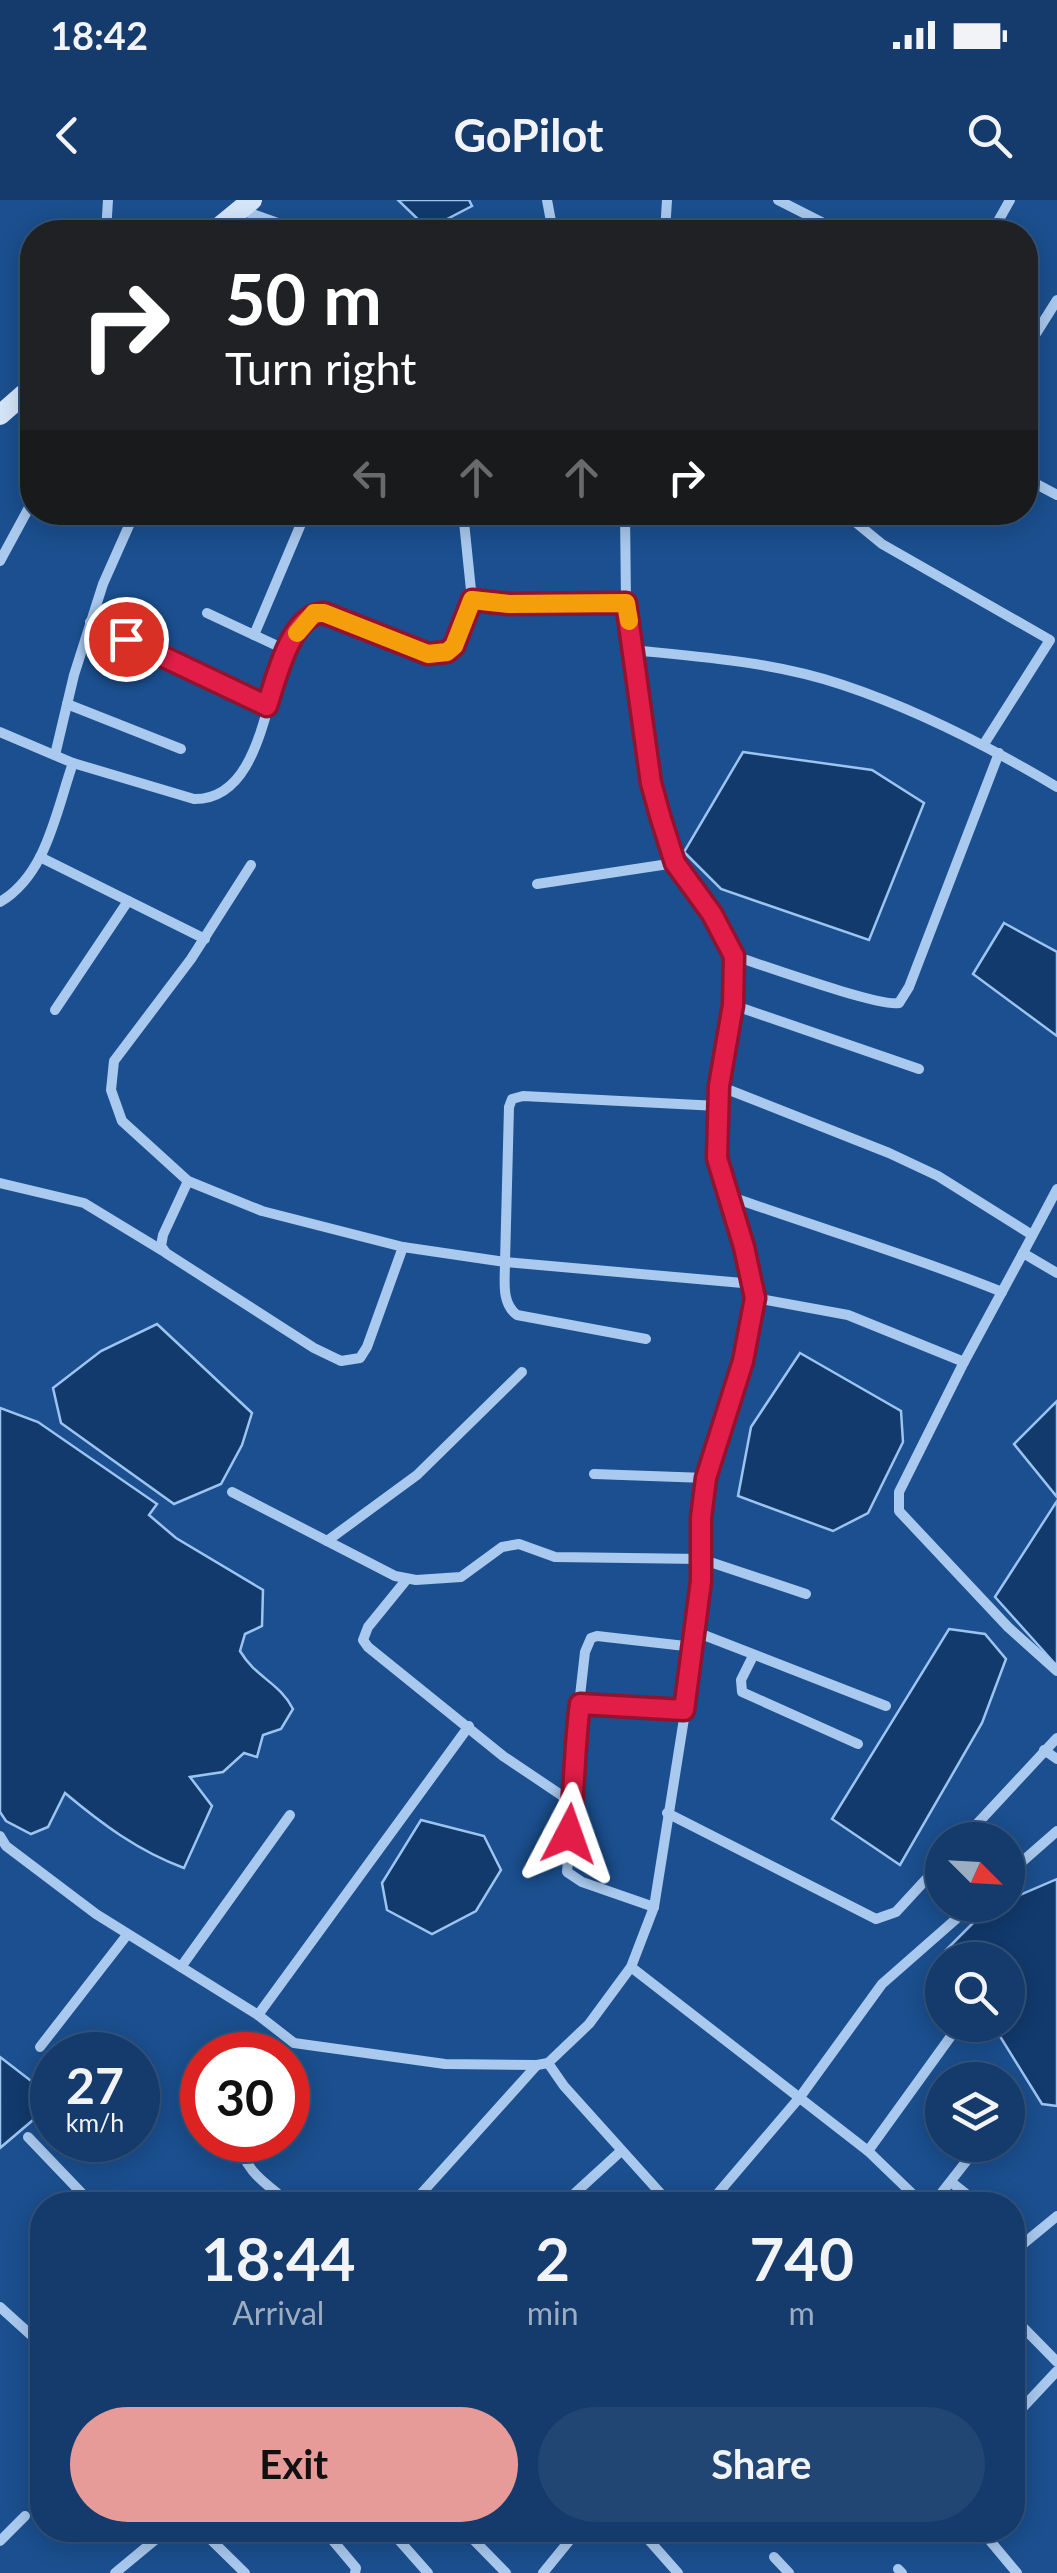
<!DOCTYPE html>
<style>
:root{--surface:#143b6b;--page:#214673;--text:#f1f3f6;--muted:#9dadc1;--line:#33557e;--accent:#e69b98}
body{margin:0;font-family:Lato,sans-serif;background:var(--page);color:var(--text);height:100vh;display:flex;flex-direction:column;font-size:38px;white-space:nowrap}
*{box-sizing:border-box;margin:0}
p{font-size:32px;color:var(--muted)}
.icon{flex:none;width:55px;height:55px;fill:none;stroke:currentColor;stroke-width:2;stroke-linecap:round;stroke-linejoin:round}
.map{position:relative;flex:1;overflow:hidden}
.panel{position:absolute;left:30px;top:1992px;width:995px;height:350px;display:flex;flex-direction:column;background:var(--surface);border-radius:40px;box-shadow:0 5px 25px #0003,0 0 0 2px var(--line)}
.panel>*{flex:none}
.hud{position:absolute;left:20px;top:20px;width:1018px;height:305px;border-radius:40px;box-shadow:0 5px 25px #0003,0 0 0 2px var(--line);background:#202124;color:#fff;overflow:hidden}
.needle{width:65px;rotate:114deg}
.controls{position:absolute;left:925px;top:1622px;display:grid;gap:20px}
.controls a{display:grid;place-items:center;width:100px;height:100px;border-radius:50%;background:var(--surface);box-shadow:0 5px 25px #0003,0 0 0 2px var(--line);font-size:50px}
.speed{position:absolute;left:30px;top:1832px;display:flex;gap:20px;font-size:50px;font-weight:700;text-align:center}
.speed>*{display:grid;place-content:center;width:130px;height:130px;border-radius:50%;background:var(--surface);box-shadow:0 5px 25px #0003,0 0 0 2px var(--line);line-height:1}
.speed small{font-size:25px;font-weight:400}
.speed .limit{border:15px solid #d22;background:#fff;color:#111}
.pin{position:absolute;display:grid;place-items:center;width:85px;height:85px;color:#fff;margin:-42px;border:5px solid #fff;border-radius:50%;box-shadow:0 2px 10px #0007}
.me{position:absolute;width:110px;margin:-55px;rotate:4deg;stroke-linejoin:round;filter:drop-shadow(0 0 8px #0008)}
.turn{display:flex;align-items:center;gap:35px;height:210px;padding:0 40px;font-size:45px}
.turn .icon{width:130px;height:130px;stroke-width:2.5}
.turn b{display:block;font-size:70px;line-height:85px}
.lanes{display:flex;align-items:center;height:95px;padding:0 40px;background:#0003;justify-content:center;gap:50px;direction:ltr}
.lanes .off{opacity:.35}
.eta{display:flex;justify-content:space-evenly;align-items:center;height:170px;text-align:center}
.eta b{font-size:60px;font-weight:700;line-height:70px}
.button{display:flex;gap:20px;margin-top:auto;padding:20px 40px}
.button a{flex:1;height:115px;border-radius:60px;background:var(--accent);color:#111;font-size:40px;font-weight:700;line-height:115px;text-align:center}
.button a+a{background:var(--page);color:var(--text)}
.status{display:flex;justify-content:space-between;align-items:center;height:70px;padding:0 50px;background:var(--surface);direction:ltr}
.status svg{height:28px;fill:currentColor}
header{display:flex;justify-content:space-between;align-items:center;height:130px;padding:0 40px;background:var(--surface);font-size:45px;font-weight:700}
.map>svg:first-child{display:block}
.water{fill:#123a6d;stroke:#9cc4f0;stroke-width:2.5}
.lines{fill:none;stroke-linecap:round;stroke-linejoin:round}
.street{stroke:#a9c9ee;stroke-width:10}
.secondary{stroke:#d6e6fa;stroke-width:20}
.route-casing{stroke:#92132f;stroke-width:25}
.route{stroke:#e11d48;stroke-width:18}
.slow{stroke:#f59e0b;stroke-width:18}
</style>
<div class="status"><b>18:42</b><svg viewBox="0 0 49 12"><path d="M0 12V9h3v3zM5 12V6h3v6zM10 12V3h3v9zM15 12V0h3v12zM26 1h20v11H26zM47 4h2v5h-2z"/></svg></div>
<header><svg class="icon" aria-label="back" viewBox="0 0 24 24"><path d="M15 5l-7 7 7 7"/></svg>GoPilot<svg class="icon" aria-label="search" viewBox="0 0 24 24"><circle cx="10" cy="10" r="6"/><path d="M15 15l6 6"/></svg></header>
<div class="map">
<svg width="1057" height="2373" viewBox="0 0 1057 2373">
<rect width="100%" height="100%" fill="#1b4f8f"/>
<!-- water -->
<g class="water">
<polygon points="398,0 469,0 472,6 428,29"/>
<polygon points="743,552 872,570 924,603 869,740 721,689 684,652"/>
<polygon points="1004,723 1057,752 1057,836 973,774"/>
<polygon points="157,1124 252,1213 242,1245 221,1284 174,1304 61,1223 53,1188 101,1151"/>
<polygon points="800,1153 901,1211 903,1242 868,1313 833,1331 738,1296 751,1227"/>
<polygon points="1057,1201 1057,1297 1014,1244"/>
<path d="M 0,1208 L 38,1222 L 157,1304 L 149,1315 L 176,1338 L 263,1390 L 262,1426 L 245,1434 L 240,1451 C 256,1478 279,1482 293,1509 L 281,1529 L 263,1535 L 257,1557 L 244,1553 L 223,1572 L 190,1577 L 212,1606 L 184,1668 C 138,1651 102,1624 65,1593 L 48,1627 L 31,1634 L 6,1621 L 0,1612 Z"/>
<polygon points="1057,1301 1057,1466 995,1397"/>
<polygon points="949,1429 985,1434 1006,1459 982,1523 900,1665 832,1619"/>
<polygon points="421,1620 484,1636 501,1670 476,1711 432,1734 387,1710 382,1683"/>
<polygon points="1057,1679 1057,1906 1042,1904 993,1825 1008,1825 1008,1760 952,1760 946,1750 987,1709 1008,1705 1008,1700"/>
<polygon points="0,1857 39,1887 33,1920 0,1948"/>
</g>
<g class="lines">
<!-- street -->
<g class="street">
<polyline points="547,0 553,32"/>
<polyline points="778,0 841,32"/>
<polyline points="241,10 303,32"/>
<polyline points="106,32 108,0"/>
<polyline points="665,32 667,0"/>
<polyline points="992,32 1010,0"/>
<polyline points="1025,151 1057,100"/>
<polyline points="1025,278 1057,295"/>
<polyline points="463,312 472,400"/>
<polyline points="625,312 626,403 651,583 675,663 713,715 734,756 733,805 719,886 717,958 744,1047 755,1098 743,1161 706,1278 701,1318 701,1381 693,1462 654,1707 631,1767 589,1824 548,1863 564,1886 671,2005"/>
<polyline points="843,312 882,344 1050,440 984,544"/>
<polyline points="0,361 32,302"/>
<polyline points="207,413 286,450"/>
<polyline points="90,422 267,506"/>
<polyline points="254,435 306,312"/>
<path d="M 632,450 C 703,457 775,462 843,485 C 918,510 990,547 1057,587"/>
<polyline points="67,504 181,549"/>
<path d="M 0,532 L 73,563 L 194,599 C 284,600 259,413 325,413 L 428,454 L 447,452 L 454,447 L 472,400 L 626,403"/>
<polyline points="55,555 74,475 103,384 135,312"/>
<polyline points="40,657 205,739"/>
<path d="M 251,665 L 191,759 L 114,861 L 111,890 L 122,921 L 188,981 L 262,1011 L 403,1047 L 505,1062 C 505,1081 501,1103 517,1115 L 646,1139"/>
<polyline points="537,684 675,663"/>
<path d="M 0,702 C 47,674 56,611 73,563"/>
<path d="M 734,756 C 763,765 878,807 899,803 L 909,787 L 999,553"/>
<polyline points="733,805 919,869"/>
<polyline points="55,810 128,701"/>
<polyline points="719,886 889,953 938,976 1032,1035"/>
<polyline points="718,906 523,896 512,899 509,907 505,1062 754,1084"/>
<polyline points="188,981 163,1035 161,1046 166,1053 314,1148 341,1161 360,1158 367,1147 403,1047"/>
<polyline points="0,983 84,1003 163,1051"/>
<path d="M 726,995 C 818,1028 911,1055 1002,1092"/>
<polyline points="1023,1053 1057,989"/>
<polyline points="755,1098 848,1115 964,1162 1023,1053 1057,1073"/>
<polyline points="964,1162 899,1292 899,1311 1008,1427 1057,1471"/>
<polyline points="594,1274 706,1278"/>
<polyline points="232,1292 395,1376 416,1380 461,1377 502,1347 519,1344 555,1357 701,1359 806,1394"/>
<polyline points="327,1341 417,1275 522,1172"/>
<polyline points="407,1379 368,1427 363,1440 368,1447 503,1556 573,1603"/>
<polyline points="696,1432 886,1506"/>
<polyline points="753,1456 741,1480 742,1492 858,1544"/>
<polyline points="580,1504 684,1510"/>
<polyline points="1044,1550 1057,1559"/>
<polyline points="667,1613 876,1719 896,1712 942,1662"/>
<polyline points="0,1636 6,1646 96,1714 258,1815 294,1843 445,1864 537,1865 548,1863"/>
<polyline points="962,1640 1057,1538"/>
<polyline points="1008,1674 1057,1631"/>
<polyline points="654,1707 582,1682 567,1672 573,1603 573,1557 585,1452 591,1438 597,1436 694,1447"/>
<polyline points="181,1767 290,1615"/>
<polyline points="631,1767 868,1951 924,2005"/>
<polyline points="258,1815 469,1526"/>
<polyline points="40,1847 127,1735"/>
<polyline points="1008,1908 1018,1895"/>
<polyline points="28,1937 93,2005"/>
<path d="M 241,1940 C 241,1971 270,1986 292,2005"/>
<polyline points="868,1951 959,1825"/>
<polyline points="951,1982 980,2005"/>
<polyline points="411,2005 537,1865"/>
<polyline points="562,2005 621,1951"/>
<polyline points="708,2005 800,1897 882,1784 972,1705"/>
<polyline points="932,2005 979,1945"/>
<polyline points="1012,2031 1026,2041"/>
<polyline points="1012,2053 1057,2016"/>
<polyline points="0,2107 42,2145"/>
<polyline points="1012,2116 1057,2162"/>
<polyline points="1012,2219 1057,2171"/>
<polyline points="201,2330 245,2373"/>
<polyline points="324,2330 356,2368 355,2373"/>
<polyline points="390,2330 428,2373"/>
<polyline points="464,2330 506,2373"/>
<polyline points="629,2330 647,2338 678,2373"/>
<polyline points="981,2330 1017,2373"/>
<polyline points="0,2341 25,2316"/>
<polyline points="774,2357 789,2373"/>
<polyline points="898,2369 902,2373"/>
<polyline points="115,2373 167,2330"/>
<polyline points="543,2373 578,2330"/>
</g>
<!-- secondary -->
<g class="secondary">
<polyline points="213,32 252,0"/>
<polyline points="0,215 32,187"/>
</g>
</g>
<g class="lines">
<!-- route casing -->
<g class="route-casing">
<path id="route" d="M 126,439 L 267,506 C 276,479 291,413 324,413 L 428,454 L 447,452 L 454,446 L 472,400 L 509,404 L 626,403 L 651,583 L 661,619 L 675,663 L 712,714 L 734,756 L 733,805 L 719,886 L 717,958 L 744,1047 L 755,1098 L 743,1161 L 706,1278 L 701,1318 L 701,1381 L 684,1510 L 580,1504 C 574,1548 575,1591 569,1634"/>
</g>
<!-- route -->
<use href="#route" class="route"/>
<!-- slow -->
<polyline class="slow" points="297,433 314,413 324,413 428,454 447,452 454,446 472,400 509,404 626,403 629,421"/>
</g>
</svg>
<div class="controls">
<a><svg class="needle" viewBox="-14 -14 28 28"><path d="M0-13l5 13h-10z" fill="#e53935"/><path d="M0 13l5-13h-10z" fill="#9dadc1"/></svg></a>
<a><svg class="icon" aria-label="search" viewBox="0 0 24 24"><circle cx="10" cy="10" r="6"/><path d="M15 15l6 6"/></svg></a>
<a><svg class="icon" aria-label="layers" viewBox="0 0 24 24"><path d="M12 4l9 5-9 5-9-5zM3 14l9 5 9-5"/></svg></a>
</div>
<div class="speed"><div>27<small>km/h</small></div><div class="limit">30</div></div>
<div class="pin" style="left:126px;top:439px;background:#d93025"><svg class="icon" aria-label="arrive" viewBox="0 0 24 24"><path d="M6 21V4h12l-3 4 3 4H6"/></svg></div>
<svg class="me" style="left:569px;top:1634px" viewBox="-20 -20 40 40"><path d="M0-17L14 15 0 8-14 15z" fill="#e11d48" stroke="#fff" stroke-width="4"/></svg>
<div class="hud">
<div class="turn"><svg class="icon" aria-label="right" viewBox="0 0 24 24"><path d="M7 20v-9h11M14 6l5 5-5 5"/></svg><div><b>50 m</b>Turn right</div></div>
<div class="lanes"><svg class="icon off" aria-label="left" viewBox="0 0 24 24"><path d="M17 20v-9H6M10 6l-5 5 5 5"/></svg><svg class="icon off" aria-label="ahead" viewBox="0 0 24 24"><path d="M12 20V5M6 11l6-6 6 6"/></svg><svg class="icon off" aria-label="ahead" viewBox="0 0 24 24"><path d="M12 20V5M6 11l6-6 6 6"/></svg><svg class="icon" aria-label="right" viewBox="0 0 24 24"><path d="M7 20v-9h11M14 6l5 5-5 5"/></svg></div>
</div>
<section class="panel">
<div class="eta">
<div><b>18:44</b><p>Arrival</p></div>
<div><b>2</b><p>min</p></div>
<div><b>740</b><p>m</p></div>
</div>
<div class="button"><a>Exit</a><a>Share</a></div>
</section>
</div>
